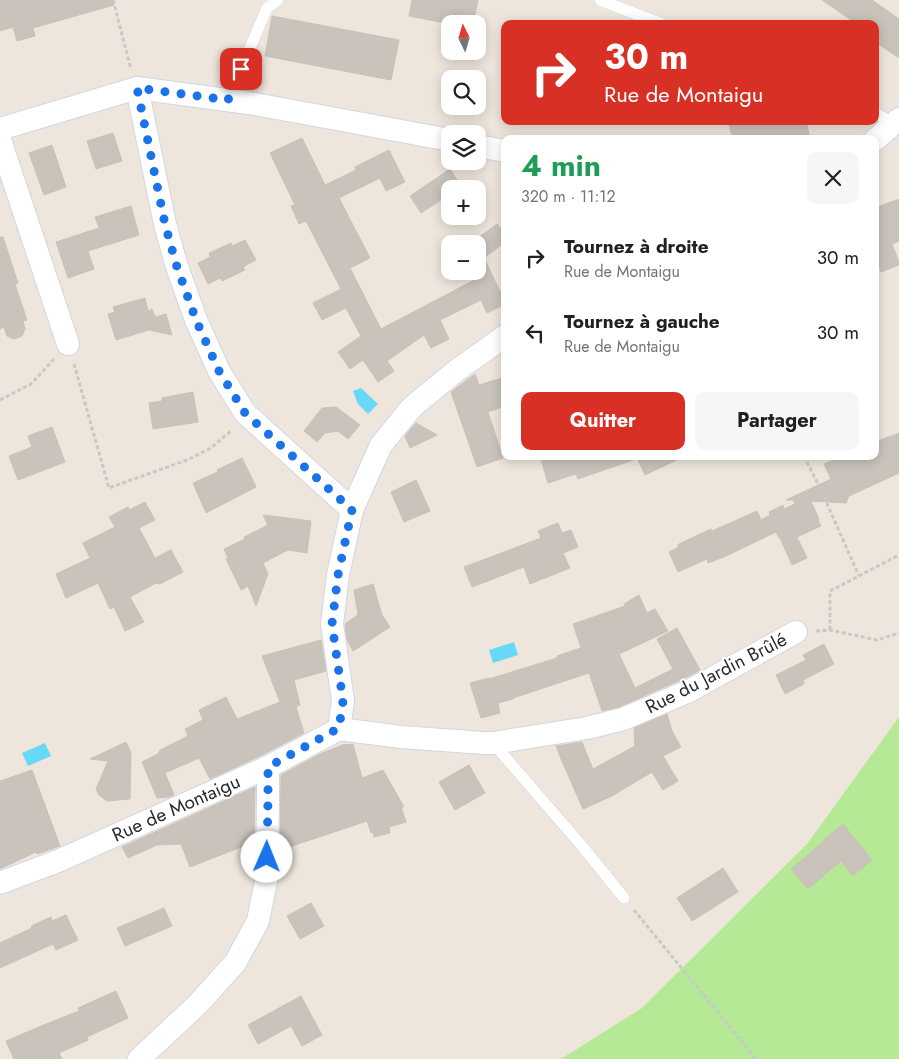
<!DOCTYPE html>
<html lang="fr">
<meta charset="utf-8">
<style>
:root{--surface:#fff;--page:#f6f6f6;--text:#202124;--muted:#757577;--accent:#d93025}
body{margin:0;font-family:Jost,sans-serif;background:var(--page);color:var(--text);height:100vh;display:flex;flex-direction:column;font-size:19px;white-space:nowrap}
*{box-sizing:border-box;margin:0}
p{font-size:16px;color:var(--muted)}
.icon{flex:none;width:28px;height:28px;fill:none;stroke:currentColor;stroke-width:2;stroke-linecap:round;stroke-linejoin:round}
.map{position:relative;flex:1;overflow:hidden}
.side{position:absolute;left:501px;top:135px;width:378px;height:325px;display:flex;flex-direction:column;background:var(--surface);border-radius:10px;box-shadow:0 2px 12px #0003}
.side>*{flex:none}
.guide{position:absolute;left:501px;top:20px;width:378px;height:105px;border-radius:10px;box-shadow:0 2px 12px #0003;background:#d93025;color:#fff;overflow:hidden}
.needle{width:32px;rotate:355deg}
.controls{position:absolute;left:441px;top:15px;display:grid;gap:10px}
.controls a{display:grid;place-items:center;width:45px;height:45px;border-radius:10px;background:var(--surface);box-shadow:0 2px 12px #0003;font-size:25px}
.pin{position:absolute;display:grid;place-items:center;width:42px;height:42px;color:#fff;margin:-21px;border-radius:10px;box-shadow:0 2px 8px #0006}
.me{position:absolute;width:55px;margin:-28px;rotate:1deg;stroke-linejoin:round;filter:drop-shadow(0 0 4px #0008)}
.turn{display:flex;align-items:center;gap:18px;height:105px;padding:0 20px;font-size:22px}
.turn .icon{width:65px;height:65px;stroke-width:2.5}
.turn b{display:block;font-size:35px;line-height:42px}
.round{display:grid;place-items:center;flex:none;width:52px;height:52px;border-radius:10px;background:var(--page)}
.overview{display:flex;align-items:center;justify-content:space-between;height:85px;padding:0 20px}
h1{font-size:30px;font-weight:700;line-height:38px;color:#1e9e55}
.button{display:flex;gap:10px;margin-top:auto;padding:10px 20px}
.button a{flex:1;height:58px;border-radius:10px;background:var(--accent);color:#fff;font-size:20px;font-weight:700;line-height:58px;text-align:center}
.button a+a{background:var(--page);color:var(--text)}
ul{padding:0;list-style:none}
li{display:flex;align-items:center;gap:15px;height:75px;padding:0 20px}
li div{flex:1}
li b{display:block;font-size:19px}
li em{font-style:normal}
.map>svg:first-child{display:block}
.green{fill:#b5e995}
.water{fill:#68d8f8}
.building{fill:#c9c3bc;stroke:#cac2b6}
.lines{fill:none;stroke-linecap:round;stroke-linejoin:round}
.service-casing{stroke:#d1d6e5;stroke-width:12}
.minor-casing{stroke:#d1d6e5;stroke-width:24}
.path{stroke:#c8c8c8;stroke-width:3;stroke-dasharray:4 2.5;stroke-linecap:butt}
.service{stroke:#fff;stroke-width:11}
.minor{stroke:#fff;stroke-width:22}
.route{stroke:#1a73e8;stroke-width:9;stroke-dasharray:0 16.2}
.labels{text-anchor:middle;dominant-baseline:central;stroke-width:4;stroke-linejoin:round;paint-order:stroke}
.street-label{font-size:19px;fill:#2b2b2b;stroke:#fff}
</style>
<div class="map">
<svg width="899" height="1059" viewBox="0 0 899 1059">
<rect width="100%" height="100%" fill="#eee6dc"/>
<!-- green -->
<polygon class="green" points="899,717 899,1059 561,1059 642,1008 807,844"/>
<!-- water -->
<g class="water">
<polygon points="361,388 378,404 368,414 358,404 353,391"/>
<polygon points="514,642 518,655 493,663 489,650"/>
<polygon points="45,743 51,756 28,766 22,753"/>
</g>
<!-- building -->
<g class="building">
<polygon points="0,0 113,0 114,5 33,28 35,36 17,41 13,27 0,31"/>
<polygon points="412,0 478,0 473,24 450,24 409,16"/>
<polygon points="822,0 872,0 899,19 899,58 875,42 875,24 857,24"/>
<polygon points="272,16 399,40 391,80 265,56"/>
<polygon points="728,121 806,121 810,139 733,139"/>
<polygon points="113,133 122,161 96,169 87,141"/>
<polygon points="302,138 325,185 356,170 355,167 389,150 405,182 386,191 380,178 339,198 370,258 350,268 381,329 478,278 478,238 497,224 505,234 505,242 484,258 505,302 505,304 487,313 481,300 440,320 449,339 431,348 424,335 387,361 394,371 378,382 363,360 350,369 338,352 361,336 346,308 322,320 313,303 341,289 306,221 299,224 291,206 295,205 270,153"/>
<polygon points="52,145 66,187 44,195 29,153"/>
<polygon points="450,169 463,189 450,189 450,194 421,213 410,196"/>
<polygon points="899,199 899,241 892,244 899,262 899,265 881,272 875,256 875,203 877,203 878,207"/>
<polygon points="131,206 139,235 88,251 94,269 68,278 56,242 99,228 95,217"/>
<polygon points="0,237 3,237 18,283 15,284 27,320 23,321 25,329 22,336 14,339 7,336 4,327 0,329"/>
<polygon points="245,240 256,260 243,267 245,270 222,281 220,278 208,284 198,263 210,257 209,253 231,243 232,246"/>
<polygon points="145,298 148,311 152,309 155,317 166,314 172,335 149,330 116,340 108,314 115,312 113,307"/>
<polygon points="475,374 479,385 505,377 505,406 488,412 503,458 477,467 451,392"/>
<polygon points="193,392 198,422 153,429 149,403 162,401 162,398"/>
<polygon points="336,407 360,425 348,439 338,431 325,433 317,442 304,431 322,408"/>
<polygon points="416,423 437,435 410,448 405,436"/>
<polygon points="52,427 65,462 18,480 9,456 32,447 28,436"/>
<polygon points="899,433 899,473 849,496 846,503 811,501 819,519 818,520 821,526 797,537 807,558 792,565 780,538 779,538 776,532 724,557 708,563 707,559 678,572 669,552 677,548 679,544 711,529 712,531 757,511 761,520 770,515 769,512 783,505 784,509 795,504 793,500 786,500 831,479 824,464 842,456 875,456 875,442"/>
<polygon points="540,456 635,456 636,459 578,479 576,474 548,483"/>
<polygon points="636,456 685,456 645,475"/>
<polygon points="242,458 256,487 206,513 193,483 218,472 217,470"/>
<polygon points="416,480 430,511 404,522 391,492"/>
<polygon points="145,502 155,520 139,528 155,558 171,550 183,572 160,584 156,583 130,597 144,622 125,631 114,607 110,609 98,583 66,598 56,574 90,558 83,543 115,527 109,517 128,507 129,510"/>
<polygon points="263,515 311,521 307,553 288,550 263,563 268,574 256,606 248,586 241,590 226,559 228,558 224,549 245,539 244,537 268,525"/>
<polygon points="558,523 562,533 571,530 578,547 563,553 570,568 530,584 524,567 472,587 464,567 541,538 538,531"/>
<polygon points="373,584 382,615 390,627 353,651 347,640 345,624 358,615 354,590"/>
<polygon points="639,595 647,613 655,609 668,631 619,654 635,688 673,669 657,639 677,628 700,670 683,679 619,707 602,711 589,673 513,698 513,699 498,703 500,713 481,718 470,683 489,678 489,679 557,658 557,656 581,648 573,624 625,606 624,604"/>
<polygon points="321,640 326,671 294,680 300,705 296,707 304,733 262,755 210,779 199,758 165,773 174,795 169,797 157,798 142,762 158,754 160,750 188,736 185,729 203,720 199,710 226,697 237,719 280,702 262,656"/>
<polygon points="824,644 834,664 803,680 804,684 785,694 776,675 806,660 803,655"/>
<polygon points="667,714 672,731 681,747 663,756 678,781 663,790 652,772 612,796 583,809 561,759 556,746 582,742 593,769 635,746 634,728"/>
<polygon points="126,742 131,753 130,799 107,801 99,795 96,789 108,761 90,759"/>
<polygon points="345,744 346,745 353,744 362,778 383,770 404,807 401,807 406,822 389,827 390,833 374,837 373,832 371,833 367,821 280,850 281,775 320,754"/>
<polygon points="469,765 485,793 455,810 439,782"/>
<polygon points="32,770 60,846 37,854 36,852 0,869 0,781"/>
<polygon points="255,787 254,842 190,867 181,844 157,845 128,858 122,847"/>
<polygon points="843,824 872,860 853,876 841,861 808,889 791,869 824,841 823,840"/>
<polygon points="723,868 738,892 692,921 677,898"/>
<polygon points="311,903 324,926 300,939 287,916"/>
<polygon points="164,908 172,926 125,946 117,928"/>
<polygon points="66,915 78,940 56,950 53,944 0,968 0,943 32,928 31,926 51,917 52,921"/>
<polygon points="116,991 128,1018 87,1037 88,1040 59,1053 62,1059 14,1059 6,1041 46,1024 79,1011 78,1008"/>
<polygon points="301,996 322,1035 302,1046 291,1026 258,1044 248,1025"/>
</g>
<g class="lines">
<!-- service casing -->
<g class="service-casing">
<g id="service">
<polyline points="600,0 662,24"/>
<polyline points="228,100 267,8 278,0"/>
<polyline points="875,113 894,123"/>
<polyline points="493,743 582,846 624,898"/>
</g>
</g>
<!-- minor casing -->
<g class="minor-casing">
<g id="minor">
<polyline points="137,88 165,224 176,264 196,320 219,371 245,413 352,510"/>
<polyline points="0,129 137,88 249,103 450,140"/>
<polyline points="0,140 68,344"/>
<polyline points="875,140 899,119"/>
<polyline points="478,146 505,151"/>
<polyline points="339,729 401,737 484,743 493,743 587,728 623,719 689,691 796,632"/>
<polyline points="339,729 343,701 332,624 338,575 352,510 381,445 412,407 456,371 505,336"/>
<polyline points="0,883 58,861 268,767 339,729"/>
<polyline points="139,1059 197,1005 235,963 258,921 267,876 268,799 268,767"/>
</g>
</g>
<!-- path -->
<g class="path">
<polyline points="113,0 131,69"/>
<polyline points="74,364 109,488 187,460 211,448 232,430"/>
<polyline points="0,400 31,384 54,359"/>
<polyline points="804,456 821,490 859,576"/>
<polyline points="830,630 830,591 899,555"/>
<polyline points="816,631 830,630 877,640 899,633"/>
<polyline points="634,910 756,1059"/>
</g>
<!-- service -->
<use href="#service" class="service"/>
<!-- minor -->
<use href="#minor" class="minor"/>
</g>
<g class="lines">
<!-- route -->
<polyline class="route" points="241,69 228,100 137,88 165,224 176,264 196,320 219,371 245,413 352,510 338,575 332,624 343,701 339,728 268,767 268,799 267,857"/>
</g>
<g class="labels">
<!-- street labels -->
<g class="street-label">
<text transform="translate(716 673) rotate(-27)">Rue du Jardin Brûlé</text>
<text transform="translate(176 808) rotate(-24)">Rue de Montaigu</text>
</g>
</g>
</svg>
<div class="controls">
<a><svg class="needle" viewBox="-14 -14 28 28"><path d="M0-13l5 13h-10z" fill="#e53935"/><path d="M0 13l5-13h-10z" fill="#757577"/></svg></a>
<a><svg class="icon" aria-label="search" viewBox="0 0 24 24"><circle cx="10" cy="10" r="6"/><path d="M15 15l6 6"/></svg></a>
<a><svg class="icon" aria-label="layers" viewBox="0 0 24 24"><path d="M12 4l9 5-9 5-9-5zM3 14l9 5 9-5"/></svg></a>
<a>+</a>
<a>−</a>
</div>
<div class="pin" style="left:241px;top:69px;background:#d93025"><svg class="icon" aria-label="arrive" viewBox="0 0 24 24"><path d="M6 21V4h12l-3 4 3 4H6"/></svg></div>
<svg class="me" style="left:267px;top:857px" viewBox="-20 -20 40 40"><circle r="19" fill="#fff"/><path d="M0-13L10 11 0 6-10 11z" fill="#1a73e8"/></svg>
<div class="guide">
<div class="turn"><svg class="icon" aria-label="right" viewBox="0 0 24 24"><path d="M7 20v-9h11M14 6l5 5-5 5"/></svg><div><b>30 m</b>Rue de Montaigu</div></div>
</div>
<section class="side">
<div class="overview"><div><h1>4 min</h1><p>320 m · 11:12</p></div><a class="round"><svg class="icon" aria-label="close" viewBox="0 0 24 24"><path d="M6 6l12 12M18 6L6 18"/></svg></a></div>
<ul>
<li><svg class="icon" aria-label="right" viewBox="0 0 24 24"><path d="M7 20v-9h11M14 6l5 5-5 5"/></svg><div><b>Tournez à droite</b><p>Rue de Montaigu</p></div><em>30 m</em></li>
<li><svg class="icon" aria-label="left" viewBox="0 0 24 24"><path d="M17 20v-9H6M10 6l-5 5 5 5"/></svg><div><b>Tournez à gauche</b><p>Rue de Montaigu</p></div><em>30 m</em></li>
</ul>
<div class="button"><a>Quitter</a><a>Partager</a></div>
</section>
</div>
